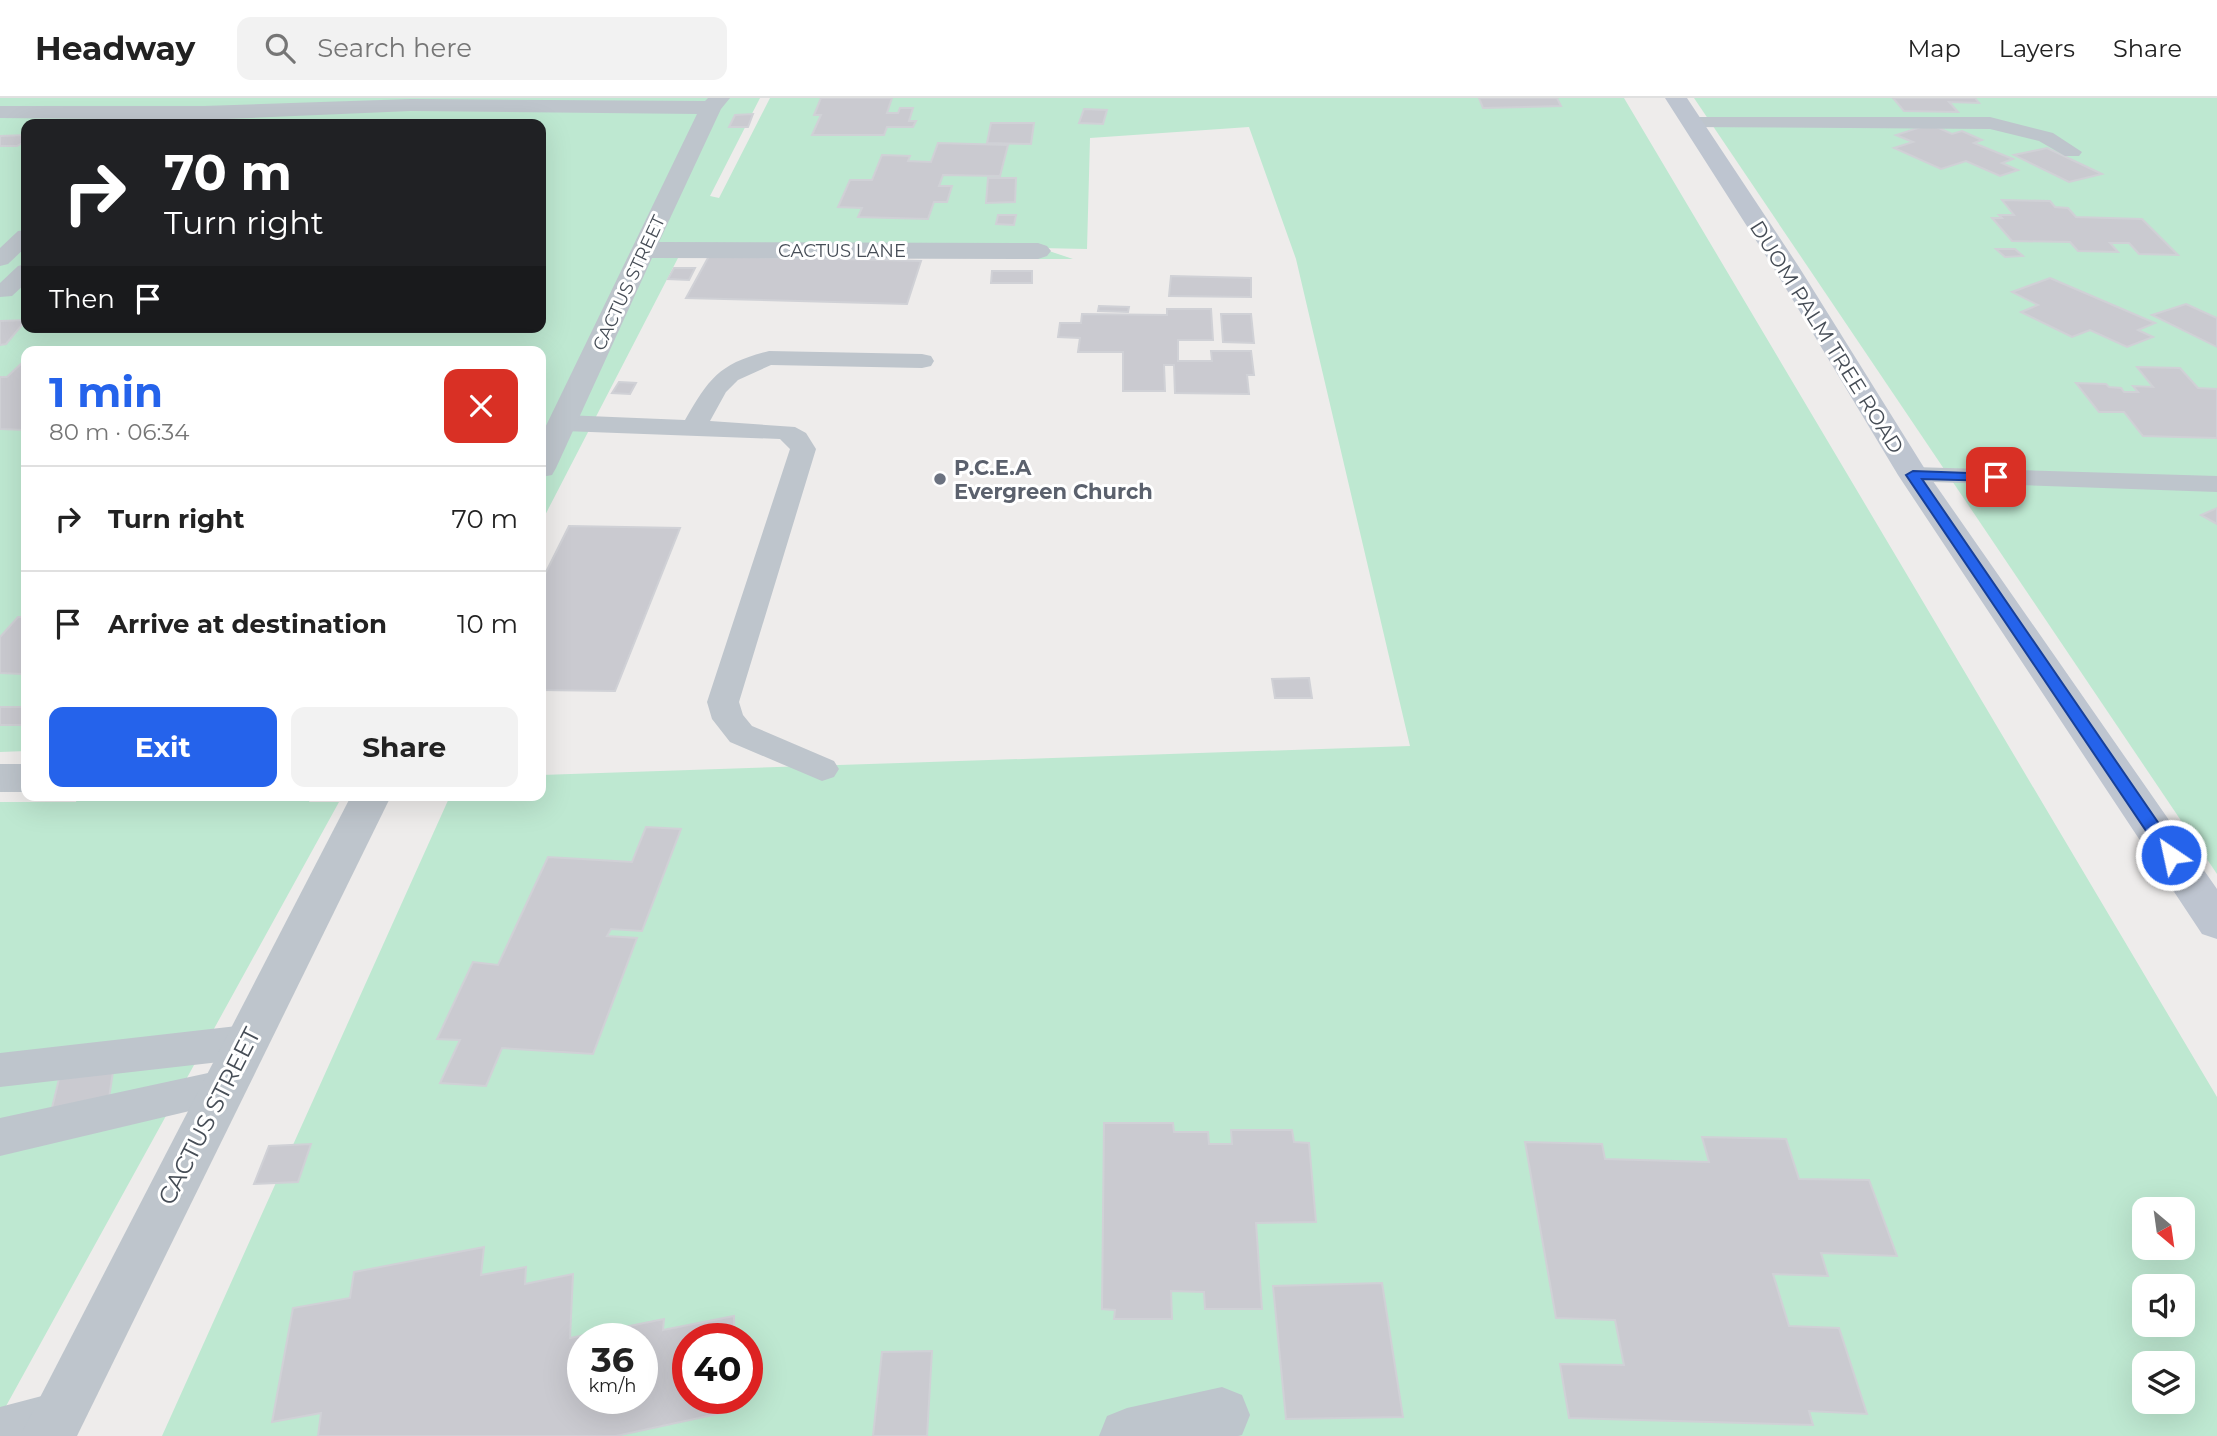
<!DOCTYPE html>
<meta charset="utf-8">
<style>
:root{--surface:#fff;--page:#f2f2f2;--text:#222;--muted:#767676;--line:#e0e0e0;--accent:#2563eb}
body{margin:0;font-family:Montserrat,sans-serif;background:var(--page);color:var(--text);height:100vh;display:flex;flex-direction:column;font-size:26px;white-space:nowrap}
*{box-sizing:border-box;margin:0}
p{font-size:23px;color:var(--muted)}
.icon{flex:none;width:38px;height:38px;fill:none;stroke:currentColor;stroke-width:2;stroke-linecap:round;stroke-linejoin:round}
.map{position:relative;flex:1;overflow:hidden}
.side{position:absolute;left:21px;top:248px;width:525px;height:455px;display:flex;flex-direction:column;background:var(--surface);border-radius:14px;box-shadow:0 7px 28px #0002}
.side>*{flex:none}
.top-card{position:absolute;left:21px;top:21px;width:525px;height:214px;border-radius:14px;box-shadow:0 7px 28px #0002;background:#202124;color:#fff;overflow:hidden}
.needle{width:46px;rotate:151deg}
.fabs{position:absolute;left:2132px;top:1099px;display:grid;gap:14px}
.fabs a{display:grid;place-items:center;width:63px;height:63px;border-radius:14px;background:var(--surface);box-shadow:0 7px 28px #0002;font-size:35px}
.speed{position:absolute;left:567px;top:1225px;display:flex;gap:14px;font-size:35px;font-weight:700;text-align:center}
.speed>*{display:grid;place-content:center;width:91px;height:91px;border-radius:50%;background:var(--surface);box-shadow:0 7px 28px #0002;line-height:1}
.speed small{font-size:18px;font-weight:400}
.speed .limit{border:10px solid #d22;background:#fff;color:#111}
.pin{position:absolute;display:grid;place-items:center;width:60px;height:60px;color:#fff;margin:-30px;border-radius:14px;box-shadow:0 4px 10px #0006}
.me{position:absolute;width:77px;margin:-38px;rotate:326deg;stroke-linejoin:round;filter:drop-shadow(0 0 5px #0008)}
.turn{display:flex;align-items:center;gap:24px;height:147px;padding:0 28px;font-size:32px}
.turn .icon{width:91px;height:91px;stroke-width:2.5}
.turn b{display:block;font-size:49px;line-height:60px}
.then{display:flex;align-items:center;height:66px;padding:0 28px;background:#0003;gap:14px;font-size:26px}
.round{display:grid;place-items:center;flex:none;width:74px;height:74px;border-radius:14px;background:var(--page)}
.overview{display:flex;align-items:center;justify-content:space-between;height:119px;padding:0 28px}
h1{font-size:42px;font-weight:700;line-height:52px;color:var(--accent)}
.button{display:flex;gap:14px;margin-top:auto;padding:14px 28px}
.button a{flex:1;height:80px;border-radius:14px;background:var(--accent);color:#fff;font-size:28px;font-weight:700;line-height:80px;text-align:center}
.button a+a{background:var(--page);color:var(--text)}
ul{padding:0;list-style:none}
li{display:flex;align-items:center;gap:21px;height:105px;padding:0 28px;border-top:2px solid var(--line)}
li div{flex:1}
li b{display:block;font-size:26px}
li em{font-style:normal}
header{display:flex;align-items:center;gap:42px;box-sizing:border-box;height:98px;padding:0 35px;background:var(--surface);border-bottom:2px solid var(--line)}
header strong{font-size:33px}
nav{display:flex;gap:38px;margin-inline-start:auto;font-size:24px}
.search{width:490px;height:63px;background:var(--page);display:flex;align-items:center;gap:18px;box-sizing:border-box;padding:0 24px;border-radius:14px;color:var(--muted);font-size:26px}
.map>svg:first-child{display:block}
.green{fill:#bee8d1;fill-rule:evenodd}
.building{fill:#cacad0;stroke:#d0d1d6;stroke-width:2;fill-rule:evenodd}
.lines{fill:none;stroke-linecap:round;stroke-linejoin:round}
.lane{fill:#bec5cc;fill-rule:evenodd}
.street{fill:#bec5cc;fill-rule:evenodd}
.secondary{fill:#bec5d0;fill-rule:evenodd}
.route{fill:#2563eb;stroke:#184099;stroke-width:2}
.worship-dot{fill:#6b7280;stroke:#fff;stroke-width:2.5}
.labels{text-anchor:middle;dominant-baseline:central;stroke-width:6;stroke-linejoin:round;paint-order:stroke}
.far-street-label{font-size:18px;fill:#464d56;stroke:#fff}
.street-label{font-size:21px;fill:#464d56;stroke:#fff}
.worship-label{font-size:21px;font-weight:bold;fill:#5b616d;stroke:#fff;text-anchor:start}
.near-street-label{font-size:24px;fill:#464d56;stroke:#fff}
</style>
<header>
<strong>Headway</strong>
<div class="search"><svg class="icon" aria-label="search" viewBox="0 0 24 24"><circle cx="10" cy="10" r="6"/><path d="M15 15l6 6"/></svg>Search here</div>
<nav><a>Map</a><a>Layers</a><a>Share</a></nav>
</header>
<div class="map">
<svg width="2217" height="1338" viewBox="0 0 2217 1338">
<rect width="100%" height="100%" fill="#eeeceb"/>
<!-- green -->
<g class="green">
<path d="M 0,0 L 760,0 L 710,98 L 719,100 L 770,0 L 1624,0 L 2217,999 L 2217,1338 L 162,1338 L 450,698 L 541,698 L 541,677 L 1410,648 L 1296,161 L 1249,29 L 1090,40 L 1087,151 L 1040,150 L 1073,161 L 1032,161 L 790,146 L 678,160 L 541,425 L 541,254 L 26,254 L 26,653 L 0,654 ZM 26,26 L 541,26 L 541,229 L 26,229 ZM 2144,1111 L 2182,1111 L 2182,1150 L 2144,1150 ZM 2144,1188 L 2182,1188 L 2182,1227 L 2144,1227 ZM 583,1241 L 642,1241 L 642,1300 L 583,1300 ZM 688,1241 L 747,1241 L 747,1300 L 688,1300 ZM 2144,1265 L 2182,1265 L 2182,1304 L 2144,1304 Z"/>
<polygon points="1694,0 2217,0 2217,776"/>
<polygon points="78,698 312,698 309,704 339,704 0,1319 0,704 76,704"/>
</g>
<!-- building -->
<g class="building">
<polygon points="821,0 892,0 887,15 898,15 900,10 913,10 909,23 916,23 913,29 887,29 884,37 812,37 821,17 814,17"/>
<polygon points="1479,0 1557,0 1561,8 1483,10"/>
<polygon points="1893,0 1975,0 1979,5 1949,4 1958,14 1904,13"/>
<polygon points="1084,11 1107,12 1103,26 1079,25"/>
<polygon points="753,16 748,29 729,29 735,17"/>
<polygon points="991,25 1034,25 1031,46 987,45"/>
<polygon points="1930,26 1952,36 1962,33 1982,42 1974,45 2013,61 2002,65 2018,72 2000,78 1966,63 1941,71 1894,50 1913,44 1896,37"/>
<polygon points="26,37 26,43 17,48 0,48 0,38"/>
<polygon points="938,45 1008,47 1000,78 943,77 939,88 952,88 947,104 934,104 928,121 858,119 862,110 838,109 850,82 872,82 882,57 910,58 908,63 931,64"/>
<polygon points="2047,50 2102,76 2069,84 2014,57"/>
<polygon points="988,80 1016,80 1015,104 986,105"/>
<polygon points="2002,102 2050,103 2055,109 2068,110 2076,119 2142,121 2178,157 2139,156 2129,145 2110,145 2118,154 2078,153 2070,144 2012,143 1992,120 2002,120 1999,117 2014,117"/>
<polygon points="998,117 1016,117 1014,127 996,126"/>
<polygon points="1996,151 2015,151 2023,158 2005,159"/>
<polygon points="709,158 921,163 907,206 686,200"/>
<polygon points="674,170 695,170 689,182 668,181"/>
<polygon points="992,173 1032,173 1032,185 991,185"/>
<polygon points="1171,178 1251,180 1251,199 1169,198"/>
<polygon points="2050,180 2155,225 2138,232 2153,239 2127,249 2090,232 2072,239 2021,214 2038,207 2012,194"/>
<polygon points="2186,206 2217,220 2217,249 2152,217"/>
<polygon points="1099,208 1129,209 1128,214 1098,213"/>
<polygon points="1167,211 1211,211 1213,242 1178,242 1178,263 1212,263 1211,253 1251,253 1254,277 1247,277 1249,296 1175,295 1174,267 1164,267 1165,293 1123,293 1123,254 1078,254 1080,240 1058,239 1060,225 1081,225 1082,216 1167,217"/>
<polygon points="1221,216 1251,216 1254,245 1223,244"/>
<polygon points="26,222 6,246 0,247 0,223"/>
<polygon points="366,229 454,229 365,232"/>
<polygon points="26,261 26,332 0,331 0,279 7,279"/>
<polygon points="2137,269 2180,270 2198,290 2217,291 2217,340 2143,338 2124,314 2099,314 2076,285 2106,286 2109,289 2121,290 2124,294 2138,294 2133,288 2153,289"/>
<polygon points="619,284 636,285 630,296 612,295"/>
<polygon points="2217,410 2217,426 2201,417"/>
<polygon points="569,428 680,430 615,593 541,592 541,484"/>
<polygon points="18,519 26,519 26,571 22,576 0,575 0,539"/>
<polygon points="1309,580 1312,600 1275,600 1272,581"/>
<rect x="0" y="609" width="26" height="18"/>
<polygon points="646,729 681,731 642,833 611,831 607,838 637,840 593,956 502,950 486,988 440,985 460,942 437,941 473,864 498,867 548,759 632,764"/>
<polygon points="114,967 109,1000 51,1014 59,981"/>
<polygon points="1104,1025 1173,1025 1174,1034 1208,1034 1209,1046 1232,1046 1231,1032 1292,1032 1294,1044 1309,1045 1316,1124 1256,1125 1262,1211 1205,1211 1204,1194 1171,1193 1172,1221 1114,1221 1115,1212 1102,1211"/>
<polygon points="1702,1039 1786,1041 1799,1081 1869,1082 1897,1158 1821,1155 1828,1178 1773,1176 1789,1228 1839,1230 1867,1316 1809,1313 1813,1327 1569,1320 1560,1266 1624,1267 1615,1222 1556,1220 1525,1044 1602,1046 1605,1061 1709,1064"/>
<polygon points="311,1046 298,1084 254,1086 269,1048"/>
<path d="M 484,1149 L 481,1177 L 526,1169 L 525,1186 L 573,1176 L 570,1240 L 664,1221 L 663,1232 L 734,1218 L 734,1241 L 688,1241 L 688,1300 L 736,1300 L 736,1312 L 616,1338 L 318,1338 L 321,1315 L 272,1324 L 293,1210 L 350,1200 L 354,1174 ZM 583,1241 L 642,1241 L 642,1300 L 583,1300 Z"/>
<polygon points="1382,1185 1403,1319 1286,1321 1273,1188"/>
<polygon points="932,1253 927,1338 873,1338 882,1254"/>
</g>
<g class="lines">
<!-- lane -->
<g class="lane">
<polygon points="166,9 175,15 164,26 144,26 159,11"/>
<polygon points="1692,19 1990,19 2053,35 2082,54 2079,58 2065,58 2039,43 1990,31 1685,29 1683,25"/>
<polygon points="26,132 26,149 8,166 0,168 0,150 18,133"/>
<polygon points="26,166 26,185 12,198 0,199 0,185 18,168"/>
<path d="M 769,253 L 922,256 L 931,258 L 934,263 L 931,268 L 922,270 L 771,267 L 738,282 L 726,294 L 710,323 L 795,329 L 806,335 L 816,351 L 739,604 L 743,617 L 752,628 L 834,663 L 839,671 L 834,679 L 822,683 L 730,644 L 712,621 L 707,604 L 790,351 L 780,341 L 564,333 L 555,330 L 551,325 L 555,320 L 564,317 L 685,322 C 709,280 720,265 769,253 Z"/>
<polygon points="1913,369 2217,378 2217,394 1904,383 1900,377 1904,371"/>
<polygon points="246,927 260,932 266,944 260,956 246,961 0,989 0,955"/>
<polygon points="222,972 236,978 242,990 236,1002 0,1058 0,1020"/>
<polygon points="57,1294 74,1301 81,1318 74,1335 66,1338 0,1338 0,1309"/>
</g>
<!-- street -->
<g class="street">
<polygon points="708,0 730,0 721,11 659,144 1038,145 1047,148 1051,153 1047,158 1038,161 652,160 556,370 552,377 541,379 541,338 697,16 411,13 204,22 0,20 0,8 204,8 411,1 705,3"/>
<rect x="0" y="666" width="26" height="28"/>
<polygon points="351,698 391,698 77,1338 20,1338"/>
<polygon points="1222,1289 1242,1297 1250,1317 1242,1337 1238,1338 1099,1338 1107,1318 1127,1310"/>
</g>
<!-- secondary -->
<polygon class="secondary" points="1665,0 1687,0 1799,169 1928,376 2217,791 2217,841 2202,836 1898,377 1773,169"/>
</g>
<!-- route -->
<polygon class="route" points="1913,373 1996,376 2002,379 1996,383 1922,381 2177,752 2180,757 2177,761 2165,761 1906,377"/>
<!-- markers -->
<circle class="worship-dot" cx="940" cy="381" r="7"/>
<g class="labels">
<!-- far-street labels -->
<g class="far-street-label">
<text x="842" y="153">CACTUS LANE</text>
<text transform="translate(629 185) rotate(-65)">CACTUS STREET</text>
</g>
<!-- street labels -->
<g class="street-label">
<text transform="translate(1827 239) rotate(58)">DUOM PALM TREE ROAD</text>
</g>
<!-- worship labels -->
<g class="worship-label">
<text x="954" y="369">P.C.E.A<tspan x="954" dy="24">Evergreen Church</tspan></text>
</g>
<!-- near-street labels -->
<g class="near-street-label">
<text transform="translate(209 1018) rotate(-63)">CACTUS STREET</text>
</g>
</g>
</svg>
<div class="fabs">
<a><svg class="needle" viewBox="-14 -14 28 28"><path d="M0-13l5 13h-10z" fill="#e53935"/><path d="M0 13l5-13h-10z" fill="#767676"/></svg></a>
<a><svg class="icon" aria-label="sound" viewBox="0 0 24 24"><path d="M4 9h4l5-4v14l-5-4H4zM17 9q2 3 0 6"/></svg></a>
<a><svg class="icon" aria-label="layers" viewBox="0 0 24 24"><path d="M12 4l9 5-9 5-9-5zM3 14l9 5 9-5"/></svg></a>
</div>
<div class="speed"><div>36<small>km/h</small></div><div class="limit">40</div></div>
<div class="pin" style="left:1996px;top:379px;background:#d93025"><svg class="icon" aria-label="arrive" viewBox="0 0 24 24"><path d="M6 21V4h12l-3 4 3 4H6"/></svg></div>
<svg class="me" style="left:2171px;top:757px" viewBox="-20 -20 40 40"><circle r="17" fill="#2563eb" stroke="#fff" stroke-width="3"/><path d="M0-11L8 9 0 5-8 9z" fill="#fff"/></svg>
<div class="top-card">
<div class="turn"><svg class="icon" aria-label="right" viewBox="0 0 24 24"><path d="M7 20v-9h11M14 6l5 5-5 5"/></svg><div><b>70 m</b>Turn right</div></div>
<div class="then">Then<svg class="icon" aria-label="arrive" viewBox="0 0 24 24"><path d="M6 21V4h12l-3 4 3 4H6"/></svg></div>
</div>
<section class="side">
<div class="overview"><div><h1>1 min</h1><p>80 m · 06:34</p></div><a class="round" style="background:#d93025;color:#fff"><svg class="icon" aria-label="close" viewBox="0 0 24 24"><path d="M6 6l12 12M18 6L6 18"/></svg></a></div>
<ul>
<li><svg class="icon" aria-label="right" viewBox="0 0 24 24"><path d="M7 20v-9h11M14 6l5 5-5 5"/></svg><div><b>Turn right</b></div><em>70 m</em></li>
<li><svg class="icon" aria-label="arrive" viewBox="0 0 24 24"><path d="M6 21V4h12l-3 4 3 4H6"/></svg><div><b>Arrive at destination</b></div><em>10 m</em></li>
</ul>
<div class="button"><a>Exit</a><a>Share</a></div>
</section>
</div>
